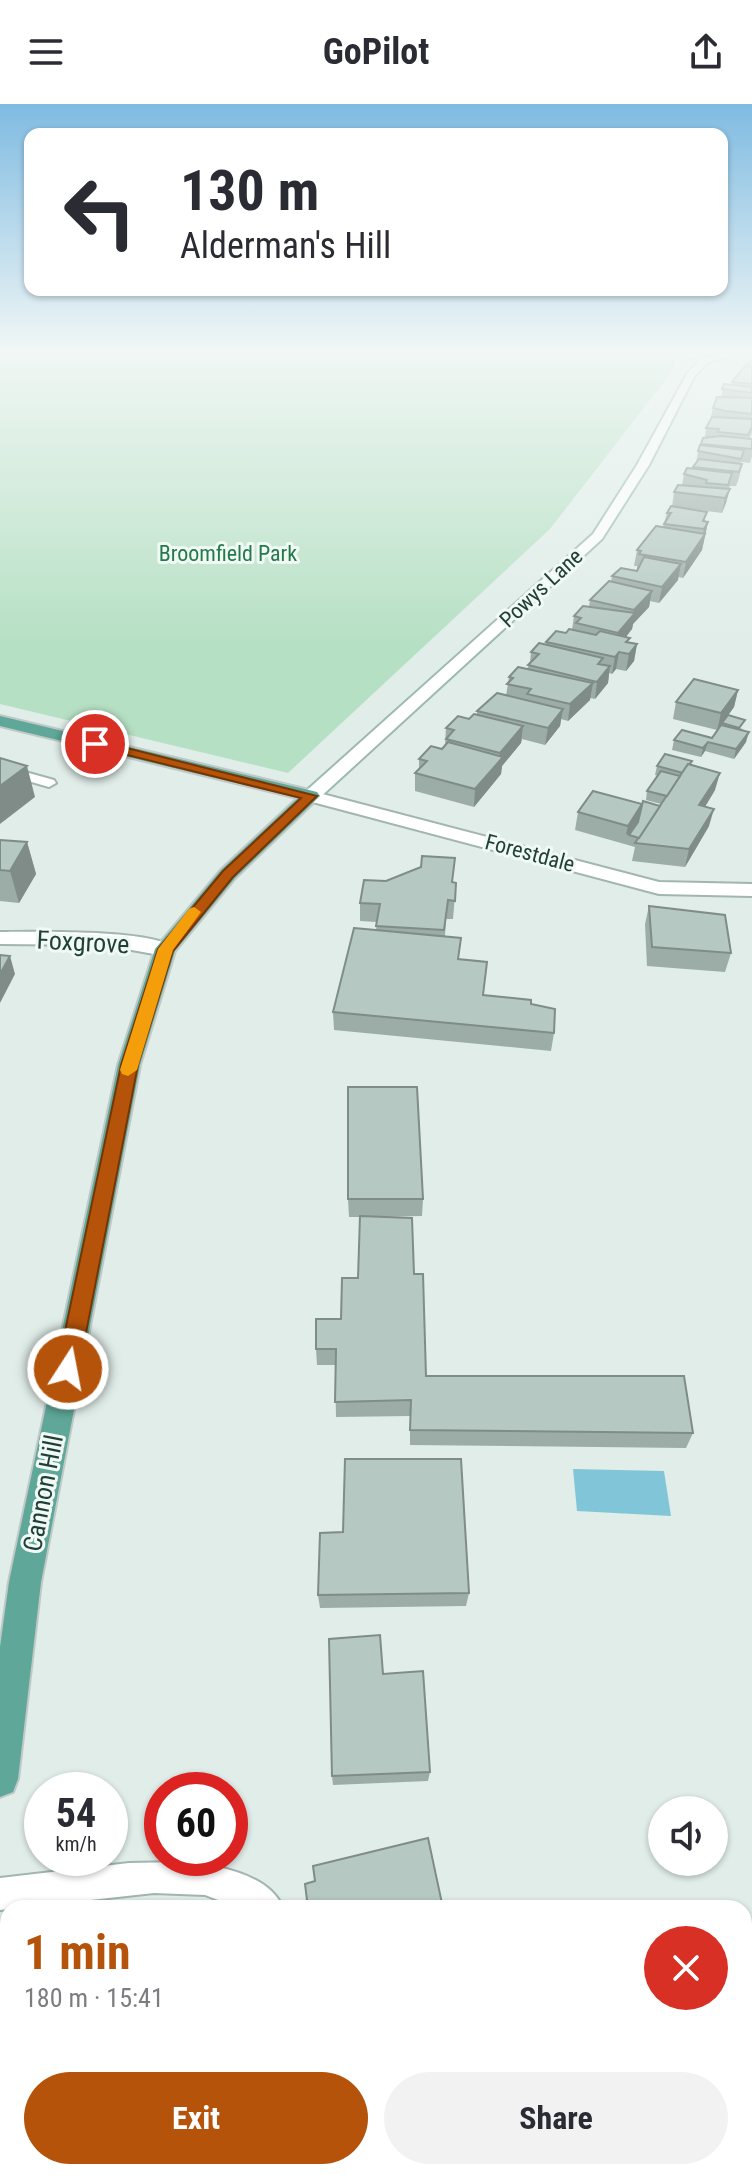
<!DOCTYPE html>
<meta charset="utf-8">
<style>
:root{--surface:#fff;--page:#f2f2f3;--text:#2b2b33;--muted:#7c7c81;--accent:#b45309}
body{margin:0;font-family:"Roboto Condensed",sans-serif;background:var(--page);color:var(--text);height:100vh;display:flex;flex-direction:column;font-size:30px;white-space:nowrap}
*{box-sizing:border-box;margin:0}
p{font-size:26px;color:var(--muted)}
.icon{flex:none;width:44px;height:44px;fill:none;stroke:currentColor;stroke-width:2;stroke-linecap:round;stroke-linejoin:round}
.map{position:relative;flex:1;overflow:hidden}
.details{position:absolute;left:0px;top:1796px;width:752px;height:280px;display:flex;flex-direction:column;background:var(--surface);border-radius:24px 24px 0 0;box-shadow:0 2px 6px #0004}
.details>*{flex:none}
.top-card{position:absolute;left:24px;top:24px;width:704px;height:168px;border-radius:16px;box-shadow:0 2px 6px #0004;background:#fff;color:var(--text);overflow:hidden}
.tools{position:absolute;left:648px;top:1692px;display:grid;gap:16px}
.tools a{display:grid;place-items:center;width:80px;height:80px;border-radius:50%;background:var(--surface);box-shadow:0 2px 6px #0004;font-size:40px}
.speed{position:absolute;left:24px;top:1668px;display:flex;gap:16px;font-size:40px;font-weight:700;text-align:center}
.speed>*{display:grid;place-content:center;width:104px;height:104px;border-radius:50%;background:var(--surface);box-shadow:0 2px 6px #0004;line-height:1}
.speed small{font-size:20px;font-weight:400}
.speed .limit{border:12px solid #d22;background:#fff;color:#111}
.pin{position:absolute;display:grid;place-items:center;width:68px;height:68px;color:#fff;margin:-34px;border:4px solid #fff;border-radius:50%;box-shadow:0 2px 8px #0007}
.me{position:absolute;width:88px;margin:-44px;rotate:11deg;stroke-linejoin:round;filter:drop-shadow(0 0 6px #0008)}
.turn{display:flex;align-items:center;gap:28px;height:168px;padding:0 24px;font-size:36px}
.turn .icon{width:104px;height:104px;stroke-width:2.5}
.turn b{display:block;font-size:56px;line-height:68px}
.round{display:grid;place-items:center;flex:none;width:84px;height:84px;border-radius:42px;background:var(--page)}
.head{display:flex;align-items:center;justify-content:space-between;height:136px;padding:0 24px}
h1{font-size:48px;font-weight:700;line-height:60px;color:var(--accent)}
.primary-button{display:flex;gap:16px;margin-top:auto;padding:16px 24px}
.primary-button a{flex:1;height:92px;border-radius:48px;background:var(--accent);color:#fff;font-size:32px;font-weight:700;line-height:92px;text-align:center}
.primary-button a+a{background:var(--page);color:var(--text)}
header{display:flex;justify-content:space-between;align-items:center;height:104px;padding:0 24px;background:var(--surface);font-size:36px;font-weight:700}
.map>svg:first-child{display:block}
.green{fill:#b6e0c4}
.water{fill:#81c6d8}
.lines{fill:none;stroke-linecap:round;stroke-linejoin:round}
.service-casing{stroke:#a2b5b0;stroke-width:4}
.minor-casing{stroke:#a2b5b0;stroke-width:4}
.tertiary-casing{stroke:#a2b5b0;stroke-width:4}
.secondary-casing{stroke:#9dbab1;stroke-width:4}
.primary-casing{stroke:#c0c9c7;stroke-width:4}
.service{fill:#fff;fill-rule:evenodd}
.minor{fill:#fff;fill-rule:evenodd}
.tertiary{fill:#fff;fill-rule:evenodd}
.secondary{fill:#fff;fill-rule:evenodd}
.primary{fill:#5fa799;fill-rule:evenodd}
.wall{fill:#9caca6}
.shaded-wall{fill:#7f8c87}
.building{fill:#b5c8c1;stroke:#7f8c87;stroke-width:2}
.route{fill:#b45309;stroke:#753606;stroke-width:2}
.slow{fill:#f59e0b}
.labels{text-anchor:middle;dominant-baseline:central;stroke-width:6;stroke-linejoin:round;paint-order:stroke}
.far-park-label{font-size:22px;fill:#247a4b;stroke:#f1f9f5}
.far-street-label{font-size:22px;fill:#1f3f38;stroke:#f1f9f5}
.street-label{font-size:26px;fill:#1f3f38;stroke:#f1f9f5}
</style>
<header><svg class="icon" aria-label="menu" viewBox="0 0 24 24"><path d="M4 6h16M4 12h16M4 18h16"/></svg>GoPilot<svg class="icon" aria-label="share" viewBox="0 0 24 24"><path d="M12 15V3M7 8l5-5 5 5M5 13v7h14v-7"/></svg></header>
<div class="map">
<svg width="752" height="2076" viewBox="0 0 752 2076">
<rect width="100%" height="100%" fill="#e0ede8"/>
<!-- green -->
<polygon class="green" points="0,247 657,247 675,258 670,270 550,425 288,669 0,600"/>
<!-- water -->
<polygon class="water" points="573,1365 664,1367 671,1412 577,1407"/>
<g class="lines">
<!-- service casing -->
<g class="service-casing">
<g id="service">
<polygon points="0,661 54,676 56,679 49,683 0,669"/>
<path d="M 180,1758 C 213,1760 269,1769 283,1804 L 239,1804 L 205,1791 L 154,1789 L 0,1806 L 0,1774 L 129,1759 Z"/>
</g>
</g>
<!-- minor casing -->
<g class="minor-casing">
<g id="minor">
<polygon points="311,687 659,778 752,780 752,792 659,790 305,696 305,688"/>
<path d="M 0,828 C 30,828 159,825 175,845 L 165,852 L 104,841 L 0,840 Z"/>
</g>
</g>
<!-- tertiary casing -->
<g class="tertiary-casing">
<polygon id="tertiary" points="677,247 689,247 710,256 702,258"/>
</g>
<!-- secondary casing -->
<g class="secondary-casing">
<polygon id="secondary" points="731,247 747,247 708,258 694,273 649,361 602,435 317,696 305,696 305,688 593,430 637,361 687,270 702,254"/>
</g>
<!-- primary casing -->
<g class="primary-casing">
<polygon id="primary" points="0,612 317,688 320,692 235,774 175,847 140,961 41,1478 18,1675 13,1688 0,1693 0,1543 9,1478 118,961 155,845 221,766 298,694 0,622"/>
</g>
<!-- service -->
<use href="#service" class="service"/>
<!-- minor -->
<use href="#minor" class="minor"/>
<!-- tertiary -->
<use href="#tertiary" class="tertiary"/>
<!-- secondary -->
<use href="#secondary" class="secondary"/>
<!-- primary -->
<use href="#primary" class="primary"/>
</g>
<!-- wall -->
<g class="wall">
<polygon points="752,255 752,329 750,334 752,335 752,352 750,359 741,358 741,360 742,360 739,374 736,382 730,382 726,399 722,409 676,403 708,418 702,446 683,474 678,473 678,476 659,499 650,497 649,503 633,520 632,525 626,533 629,539 637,540 634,557 626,567 616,565 612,570 609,569 608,579 595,595 590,594 590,596 568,617 561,615 560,622 545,641 522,635 521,639 502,662 501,670 474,703 415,687 415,669 419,666 419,655 442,645 445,641 446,624 469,615 477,610 477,607 506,592 509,573 527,565 530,559 531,548 545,541 546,538 572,526 574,512 589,503 590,496 611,478 612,472 637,467 637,462 634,462 637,446 663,423 667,409 672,403 674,388 682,381 684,370 692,365 696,359 698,347 703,334 705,334 706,324 710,317 713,304 721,293 724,280 731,281 732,278 745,262 746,258"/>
<polygon points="738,586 734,603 719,623 722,619 743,625 742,627 746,638 734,655 705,647 701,653 672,646 674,636 712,634 717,626 673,615 676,598"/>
<polygon points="692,657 691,661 715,686 705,703 709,722 685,763 632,757 635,743 575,726 578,708 642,700 660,702 661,700 646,696 647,687 658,672 655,671 657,662"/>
<polygon points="0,736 27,738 36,770 19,799 0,797"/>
<polygon points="453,778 456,779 453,815 446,815 445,832 483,892 531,900 554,929 551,947 334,926 333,908 376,826 377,818 360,817 360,799"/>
<polygon points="649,802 731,849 725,868 647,862 645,820"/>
<polygon points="348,1095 423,1095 422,1112 368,1113 414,1170 426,1272 693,1329 686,1344 410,1341 410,1312 336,1313 335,1261 317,1261 316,1245 341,1215 358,1174 360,1113 349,1113"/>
<polygon points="343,1428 469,1489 466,1502 320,1504 318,1491"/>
<polygon points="383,1570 430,1668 428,1677 333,1681 332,1672"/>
<polygon points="752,1967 752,2053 744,2030 744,1970"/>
<polygon points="600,2068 665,2068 668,2076 602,2076"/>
</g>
<!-- shaded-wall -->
<g class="shaded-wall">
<polygon points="730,385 726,399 722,409 725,394"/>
<polygon points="708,418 702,446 683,474 686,458 702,435 704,425"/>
<polygon points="681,460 678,476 659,499 662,483"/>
<polygon points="652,487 649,503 633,520 632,525 616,545 618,529 633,512 634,506"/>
<polygon points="637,540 634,557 626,567 629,550"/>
<polygon points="619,548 616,565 612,570 615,553"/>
<polygon points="610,562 608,579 595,595 597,578"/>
<polygon points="593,579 590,596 568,617 570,600"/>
<polygon points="738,586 734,603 717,627 721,609"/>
<polygon points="563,605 560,622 545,641 548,624"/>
<polygon points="523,622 521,639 502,662 501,670 474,703 475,685 499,657 500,649"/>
<polygon points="749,628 746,638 734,655 736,645"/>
<polygon points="708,638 705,647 701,653 703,644"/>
<polygon points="27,662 35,693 0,720 0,682"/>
<polygon points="720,669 715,686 695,719 699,701"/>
<polygon points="642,700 638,718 629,731 626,730 628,722"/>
<polygon points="714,705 709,722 685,763 689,745"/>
<polygon points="27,738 36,770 19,799 10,767"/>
<polygon points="10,852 15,870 0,899 0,870"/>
</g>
<!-- building -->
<g class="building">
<polygon points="745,262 752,263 752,280 732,278"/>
<polygon points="724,280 752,283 752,289 722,285"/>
<polygon points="717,293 752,294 752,310 725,307 713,304"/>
<polygon points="712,313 752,315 752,323 748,331 718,328 719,325 706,324"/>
<polygon points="721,332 752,335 752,345 701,340 703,334"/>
<polygon points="700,341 744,346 741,355 698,347"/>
<polygon points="699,355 742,360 739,368 693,363"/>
<polygon points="687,364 732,369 728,381 706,379 707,376 684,370"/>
<polygon points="678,381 730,385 725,394 674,388"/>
<polygon points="671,402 707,408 703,417 708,418 704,425 664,420 671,409 667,409"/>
<polygon points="656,422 705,430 686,458 639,450 641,447 637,446"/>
<polygon points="644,453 681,460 662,483 612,472 621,464 637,467"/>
<polygon points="609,477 652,487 634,506 590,496"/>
<polygon points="583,502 635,509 618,529 576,519 581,514 574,512"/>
<polygon points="569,525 596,531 600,527 630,534 626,538 637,540 629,550 619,548 615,553 546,538 556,527 566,529"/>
<polygon points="539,539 603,554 598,560 610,562 597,578 528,561 539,550 531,548"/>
<polygon points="518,563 593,579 570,600 527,590 531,585 507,580 513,574 509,573"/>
<polygon points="694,575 738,586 721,609 676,598"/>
<polygon points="497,589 563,605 548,624 477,607"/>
<polygon points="474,610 523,622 500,649 446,635 454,626 446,624 458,612 469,615"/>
<polygon points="728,611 745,616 739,624 722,619"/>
<polygon points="721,621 749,628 736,645 708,638 703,644 674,636 682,626 712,634"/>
<polygon points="448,638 503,653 475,685 415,669 427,657 419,655 431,642 442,645"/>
<polygon points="665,650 692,657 683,669 657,662"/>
<polygon points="0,654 27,662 0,682"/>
<polygon points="688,660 720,669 699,701 714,705 689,745 635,739"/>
<polygon points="661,667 680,672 667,692 647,687"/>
<polygon points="593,687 642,700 628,722 578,708"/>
<polygon points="643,697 660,702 639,734 629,731 638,718"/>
<polygon points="0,736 27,738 10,767 0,766"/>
<polygon points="422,752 455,754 452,778 456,779 455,797 448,796 444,826 376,822 380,800 360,799 364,776 386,777 421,763"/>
<polygon points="649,802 725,811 731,849 652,843"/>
<polygon points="354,824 461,834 458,855 487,858 483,891 531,896 531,900 555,905 554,929 333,908"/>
<polygon points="0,851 10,852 0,870"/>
<polygon points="348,983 417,983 423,1095 348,1095"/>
<polygon points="360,1112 412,1114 414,1170 423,1170 426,1272 684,1272 693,1329 410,1326 411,1296 335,1298 336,1245 316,1245 316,1215 341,1215 342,1174 358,1174"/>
<polygon points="345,1355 461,1355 469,1489 318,1491 320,1429 343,1428"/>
<polygon points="380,1531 383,1570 423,1567 430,1668 332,1672 329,1535"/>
<polygon points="428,1734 443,1804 308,1804 305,1780 315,1777 313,1762"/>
<polygon points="752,1971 752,2018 744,1996 744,1974"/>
<polygon points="607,2068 665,2068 668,2076 609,2076"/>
</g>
<!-- sky -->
<linearGradient id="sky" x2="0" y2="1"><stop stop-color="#7fbbe2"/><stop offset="0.46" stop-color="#f1f7f5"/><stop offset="1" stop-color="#f1f7f5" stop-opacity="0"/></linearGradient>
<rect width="752" height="538" fill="url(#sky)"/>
<!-- route -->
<polygon class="route" points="95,636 317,692 233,773 173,847 138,961 79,1265 75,1272 68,1274 60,1272 57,1265 121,961 158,845 223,767 301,694 91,642 89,640"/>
<!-- slow -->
<polygon class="slow" points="194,803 201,808 173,846 137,966 128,972 122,970 120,966 158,845 189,805"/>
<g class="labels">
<!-- far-park labels -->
<g class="far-park-label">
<text x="228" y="449">Broomfield Park</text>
</g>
<!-- far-street labels -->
<g class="far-street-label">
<text transform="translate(541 484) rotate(-43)">Powys Lane</text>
<text transform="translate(530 749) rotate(15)">Forestdale</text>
</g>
<!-- street labels -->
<g class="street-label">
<text transform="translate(83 838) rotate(3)">Foxgrove</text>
<text transform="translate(43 1389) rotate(-79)">Cannon Hill</text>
</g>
</g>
</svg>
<div class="tools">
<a><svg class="icon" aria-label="sound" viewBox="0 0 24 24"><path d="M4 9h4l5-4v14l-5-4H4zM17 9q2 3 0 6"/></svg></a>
</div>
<div class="speed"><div>54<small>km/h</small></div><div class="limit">60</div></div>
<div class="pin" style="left:95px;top:640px;background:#d93025"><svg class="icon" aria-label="arrive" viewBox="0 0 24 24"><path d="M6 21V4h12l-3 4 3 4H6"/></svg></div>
<svg class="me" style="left:68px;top:1265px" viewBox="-20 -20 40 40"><circle r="17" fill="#b45309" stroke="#fff" stroke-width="3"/><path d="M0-11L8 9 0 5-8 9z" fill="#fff"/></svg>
<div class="top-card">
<div class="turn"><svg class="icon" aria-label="left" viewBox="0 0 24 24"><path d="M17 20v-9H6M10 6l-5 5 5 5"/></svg><div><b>130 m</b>Alderman's Hill</div></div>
</div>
<section class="details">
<div class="head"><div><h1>1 min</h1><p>180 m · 15:41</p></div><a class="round" style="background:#d93025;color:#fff"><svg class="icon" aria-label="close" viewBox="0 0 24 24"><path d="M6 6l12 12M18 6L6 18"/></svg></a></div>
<div class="primary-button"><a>Exit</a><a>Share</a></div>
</section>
</div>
